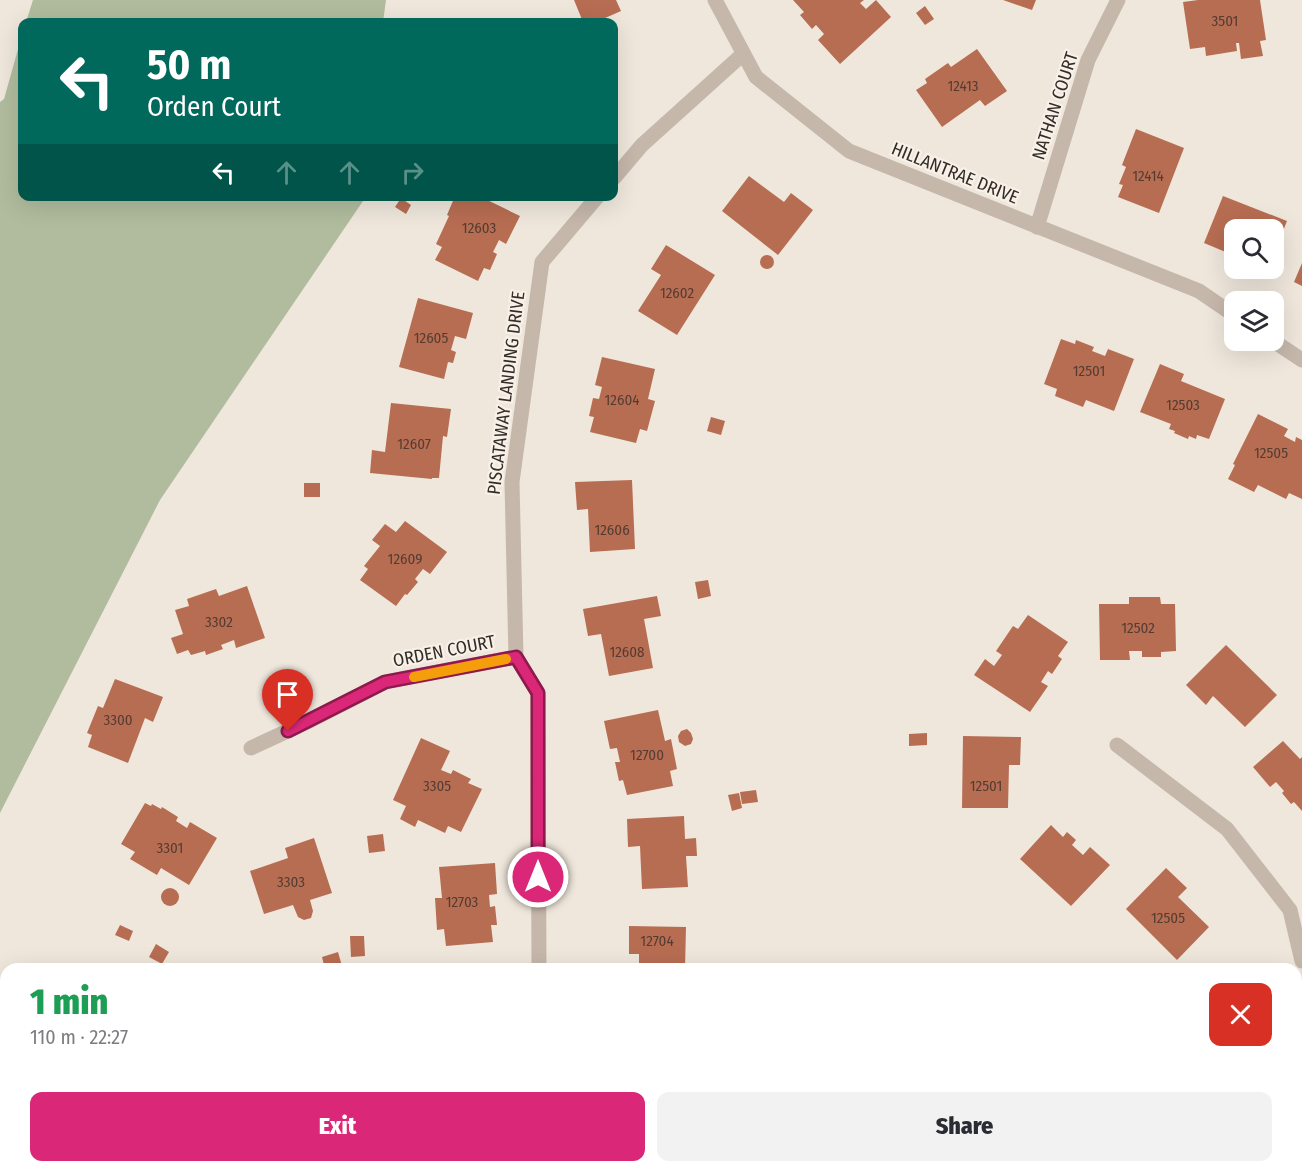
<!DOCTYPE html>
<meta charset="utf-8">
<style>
:root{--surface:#fff;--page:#f2f2f3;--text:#2b2b33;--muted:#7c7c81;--accent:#db2777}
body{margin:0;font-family:"Fira Sans Condensed",sans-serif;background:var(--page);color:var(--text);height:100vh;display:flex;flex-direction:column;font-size:22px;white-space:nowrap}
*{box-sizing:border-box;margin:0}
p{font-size:20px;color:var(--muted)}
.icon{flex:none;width:33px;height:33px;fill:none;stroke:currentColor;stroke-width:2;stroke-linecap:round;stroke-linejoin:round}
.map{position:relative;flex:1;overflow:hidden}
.panel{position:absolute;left:0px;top:963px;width:1302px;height:210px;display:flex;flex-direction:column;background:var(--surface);border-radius:18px 18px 0 0;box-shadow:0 6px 24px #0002}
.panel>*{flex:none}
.hud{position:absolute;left:18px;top:18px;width:600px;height:183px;border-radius:12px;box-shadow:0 6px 24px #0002;background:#00695c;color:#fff;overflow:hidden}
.fabs{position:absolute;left:1224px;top:219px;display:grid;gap:12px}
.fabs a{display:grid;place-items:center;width:60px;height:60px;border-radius:12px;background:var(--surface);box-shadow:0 6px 24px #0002;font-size:30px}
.pin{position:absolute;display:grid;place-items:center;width:51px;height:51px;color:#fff;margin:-62px -26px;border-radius:50% 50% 50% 0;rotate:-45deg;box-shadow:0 0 6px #0007}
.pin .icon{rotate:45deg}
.me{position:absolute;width:66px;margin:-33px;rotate:0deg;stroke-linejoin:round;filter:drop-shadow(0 0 4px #0008)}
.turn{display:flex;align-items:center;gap:21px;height:126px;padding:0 30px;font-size:27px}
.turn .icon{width:78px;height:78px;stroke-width:2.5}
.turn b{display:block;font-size:42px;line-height:51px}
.lanes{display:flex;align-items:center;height:57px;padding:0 30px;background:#0003;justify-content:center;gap:30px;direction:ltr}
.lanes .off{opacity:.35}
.round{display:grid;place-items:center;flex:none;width:63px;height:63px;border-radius:12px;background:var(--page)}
.summary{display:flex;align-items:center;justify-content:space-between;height:102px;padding:0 30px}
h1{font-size:36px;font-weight:800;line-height:45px;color:#1e9e55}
.button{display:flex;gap:12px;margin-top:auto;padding:12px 30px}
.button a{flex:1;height:69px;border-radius:12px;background:var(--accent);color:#fff;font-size:24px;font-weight:800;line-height:69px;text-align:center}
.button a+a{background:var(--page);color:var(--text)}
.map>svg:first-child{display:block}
.green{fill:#b1bc9e}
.building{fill:#b76d52}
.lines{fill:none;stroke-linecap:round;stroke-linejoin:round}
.street{stroke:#c5b7aa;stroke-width:15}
.route-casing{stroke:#8e194d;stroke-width:15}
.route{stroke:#db2777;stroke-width:10}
.slow{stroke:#f59e0b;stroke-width:10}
.labels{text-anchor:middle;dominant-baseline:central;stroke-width:4.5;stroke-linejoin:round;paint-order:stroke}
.number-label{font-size:15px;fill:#553c32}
.street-label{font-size:18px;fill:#342c28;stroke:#f7f1e8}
</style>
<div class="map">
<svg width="1302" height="1173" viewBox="0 0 1302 1173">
<rect width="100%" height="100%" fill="#efe7dc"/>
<!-- green -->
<g class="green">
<polygon points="33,0 386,0 383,22 26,22"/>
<polygon points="22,35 22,196 364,197 363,201 160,500 0,813 0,102 4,99"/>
</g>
<!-- building -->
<g class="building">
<polygon points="574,0 616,0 621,11 596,22 583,22"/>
<polygon points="793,0 864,0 860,3 866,9 876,0 891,17 840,64 818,40 824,34 816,25 812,29 800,15 804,12"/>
<polygon points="1003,0 1036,0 1032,10"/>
<polygon points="1198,0 1260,0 1266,40 1260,41 1263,56 1241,59 1239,43 1236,43 1237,51 1206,56 1205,47 1190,49 1183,2"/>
<polygon points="925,6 934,19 925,25 916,13"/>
<polygon points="977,49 1007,91 985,106 980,100 942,127 916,90 927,83 925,79 948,63 951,67"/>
<polygon points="1136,129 1184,148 1159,213 1118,197 1123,185 1119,184 1126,167 1122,165"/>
<polygon points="749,176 784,202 791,193 813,210 778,255 722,211"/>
<polygon points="455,196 466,201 468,196 479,196 520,216 506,244 499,240 493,252 497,254 490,270 484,268 478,281 435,260 442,247 436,244 449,216 447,215"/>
<polygon points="1223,196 1287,221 1274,254 1274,230 1234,230 1234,248 1231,247 1228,253 1204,243"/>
<polygon points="401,198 411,205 406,214 395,207"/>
<polygon points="666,245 715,275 677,335 638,311 661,275 651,269"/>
<circle cx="767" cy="262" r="7"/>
<polygon points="1302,263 1302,286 1294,282"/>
<polygon points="418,298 473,313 466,339 455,336 451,350 456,352 453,363 448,362 444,379 399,367"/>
<polygon points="1061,339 1075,344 1076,340 1094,347 1092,351 1105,356 1108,349 1134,359 1114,411 1086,400 1083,407 1055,396 1057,389 1044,384"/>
<polygon points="602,357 655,369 648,399 655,401 647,431 640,429 636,443 590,432 594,417 589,416 593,398 599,399 602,387 595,385"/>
<polygon points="1160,364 1184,374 1181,381 1225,399 1209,439 1197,435 1196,439 1189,436 1188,439 1174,433 1175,431 1169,429 1171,424 1140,412"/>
<polygon points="391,403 451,409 447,437 443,436 439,478 432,478 432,479 370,473 372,450 385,452"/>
<polygon points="1258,414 1288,429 1284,436 1295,442 1296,437 1302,440 1302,499 1289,493 1286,499 1258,485 1254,492 1228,479 1235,465 1233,464"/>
<polygon points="711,417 725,421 721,435 707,431"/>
<polygon points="632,480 635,549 590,552 588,509 577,510 575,482"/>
<rect x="304" y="483" width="16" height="14"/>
<polygon points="405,521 447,552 430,574 423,569 415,579 418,582 407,595 405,594 396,606 360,580 368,569 364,566 380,546 372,540 385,524 396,532"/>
<polygon points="708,580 711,596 698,599 695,582"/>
<polygon points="247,586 265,638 236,648 234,640 221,645 223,649 206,655 205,651 191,655 188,650 177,654 171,638 183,634 175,610 189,606 187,599 216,589 219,596"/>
<polygon points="657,596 661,616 644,619 653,668 609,676 601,634 588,636 583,609"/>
<polygon points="1129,597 1160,597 1161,604 1175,604 1176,651 1161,652 1161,657 1142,657 1142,651 1129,651 1130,660 1100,660 1099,604 1129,604"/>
<polygon points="1028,615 1068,642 1058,656 1062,659 1052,674 1048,671 1041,682 1048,686 1030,712 974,675 985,659 994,666 1002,655 996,651 1013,626 1018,629"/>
<polygon points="1226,645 1277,695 1245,727 1213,696 1206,705 1186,685"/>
<polygon points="115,679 163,697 153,722 145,718 128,763 88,747 92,735 87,733 98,706 103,708"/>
<polygon points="658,710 665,741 671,739 677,769 670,771 673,786 627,795 623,780 619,781 615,762 620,762 617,748 610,749 604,721"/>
<polygon points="687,729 691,733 693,739 691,744 685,746 679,742 678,736 681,731"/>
<polygon points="927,733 927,745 909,746 909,734"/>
<polygon points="963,736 1021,737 1020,765 1009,765 1008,808 962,808"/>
<polygon points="421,738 450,751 441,770 451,774 453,770 471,779 468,783 482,789 461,832 448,826 445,833 418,820 415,827 400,819 406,806 393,800"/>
<polygon points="1283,741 1300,759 1302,757 1302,811 1294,802 1291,804 1282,793 1284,791 1276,782 1270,787 1253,767"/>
<polygon points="756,790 758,802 742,804 740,792"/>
<polygon points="739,793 742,808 732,811 728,795"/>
<polygon points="145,803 151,806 152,804 161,809 162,807 178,817 176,821 187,828 190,822 217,838 189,885 161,868 157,875 130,859 135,852 121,844"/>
<polygon points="684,816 685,839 696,838 697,856 686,856 688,887 642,889 640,846 628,847 627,819"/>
<polygon points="1051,825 1063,837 1067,832 1076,840 1072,845 1083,855 1090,847 1110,865 1071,906 1020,859"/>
<polygon points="383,834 385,851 369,853 367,836"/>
<polygon points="314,838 332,893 310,900 313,911 311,918 304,920 298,917 293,905 264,914 250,871 288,858 285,848"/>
<polygon points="495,863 497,894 489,895 490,907 495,906 497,925 491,925 493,942 446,946 444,929 437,930 435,898 442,898 439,867"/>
<polygon points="1166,868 1187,888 1178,897 1209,927 1177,960 1126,909"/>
<circle cx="170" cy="897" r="9"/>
<polygon points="120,925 133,931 129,941 115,935"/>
<polygon points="629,926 686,927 685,969 639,969 639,954 629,954"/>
<polygon points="350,936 364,936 365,956 351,957"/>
<polygon points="156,944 169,952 162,964 149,957"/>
<polygon points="338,952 342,966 325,969 322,957"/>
<polygon points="6,985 6,1019 3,1018 5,1015 0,1012 0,996"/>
<polygon points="371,1167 440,1167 439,1173 370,1173"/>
<polygon points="619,1167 697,1167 692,1173 620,1173 616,1170"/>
</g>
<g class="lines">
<!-- street -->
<g class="street">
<polyline points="715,0 756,77 849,151 1199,291 1234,315"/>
<polyline points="614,178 642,145 743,54"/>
<polyline points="1037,227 1088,60 1118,0"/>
<polyline points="1272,340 1302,360"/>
<polyline points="1117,745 1227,829 1290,910 1302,961"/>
<polyline points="251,748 307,722 385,682 516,657"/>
<polyline points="539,969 538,693 516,657 512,482 542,262 598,196"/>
<polyline points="1296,1105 1302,1103"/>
<polyline points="0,1110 6,1114"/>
<polyline points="92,1167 103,1173"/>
<polyline points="537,1173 537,1167"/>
<polyline points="1107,1173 1123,1167"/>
</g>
</g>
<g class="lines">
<!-- route casing -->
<g class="route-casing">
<polyline id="route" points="288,731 385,682 516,657 538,693 538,877"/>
</g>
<!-- route -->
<use href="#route" class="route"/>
<!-- slow -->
<polyline class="slow" points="414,677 506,659"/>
</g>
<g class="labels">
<!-- number labels -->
<g class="number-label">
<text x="1225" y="21">3501</text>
<text x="963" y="86">12413</text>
<text x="1148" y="176">12414</text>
<text x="479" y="228">12603</text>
<text x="677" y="293">12602</text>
<text x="431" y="338">12605</text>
<text x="1089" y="371">12501</text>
<text x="622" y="400">12604</text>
<text x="1183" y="405">12503</text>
<text x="414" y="444">12607</text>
<text x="1271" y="453">12505</text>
<text x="612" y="530">12606</text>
<text x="405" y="559">12609</text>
<text x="219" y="622">3302</text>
<text x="1138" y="628">12502</text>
<text x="627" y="652">12608</text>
<text x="118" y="720">3300</text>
<text x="647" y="755">12700</text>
<text x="437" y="786">3305</text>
<text x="986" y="786">12501</text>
<text x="170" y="848">3301</text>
<text x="291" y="882">3303</text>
<text x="462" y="902">12703</text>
<text x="1168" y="918">12505</text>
<text x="657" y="941">12704</text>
</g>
<!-- street labels -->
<g class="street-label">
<text transform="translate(1055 106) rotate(-72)">NATHAN COURT</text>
<text transform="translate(955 173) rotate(22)">HILLANTRAE DRIVE</text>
<text transform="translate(506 393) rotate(-83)">PISCATAWAY LANDING DRIVE</text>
<text transform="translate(444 651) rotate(-11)">ORDEN COURT</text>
</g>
</g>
</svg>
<div class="fabs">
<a><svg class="icon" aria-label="search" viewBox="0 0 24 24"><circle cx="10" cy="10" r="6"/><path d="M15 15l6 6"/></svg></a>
<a><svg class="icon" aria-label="layers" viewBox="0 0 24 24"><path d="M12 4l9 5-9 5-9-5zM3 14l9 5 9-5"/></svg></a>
</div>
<div class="pin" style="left:288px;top:731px;background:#d93025"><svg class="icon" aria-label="arrive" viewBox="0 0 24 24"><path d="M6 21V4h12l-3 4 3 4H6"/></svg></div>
<svg class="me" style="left:538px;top:877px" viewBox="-20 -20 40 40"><circle r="17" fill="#db2777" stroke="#fff" stroke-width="3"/><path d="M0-11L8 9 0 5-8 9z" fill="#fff"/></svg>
<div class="hud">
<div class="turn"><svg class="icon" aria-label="left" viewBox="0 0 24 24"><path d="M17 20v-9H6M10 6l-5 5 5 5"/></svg><div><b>50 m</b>Orden Court</div></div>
<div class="lanes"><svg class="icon" aria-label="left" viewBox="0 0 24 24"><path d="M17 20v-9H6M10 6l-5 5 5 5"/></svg><svg class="icon off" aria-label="ahead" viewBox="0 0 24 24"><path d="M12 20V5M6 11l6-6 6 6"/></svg><svg class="icon off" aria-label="ahead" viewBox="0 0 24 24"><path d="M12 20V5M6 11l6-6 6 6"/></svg><svg class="icon off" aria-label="right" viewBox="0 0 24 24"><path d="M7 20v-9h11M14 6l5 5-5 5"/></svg></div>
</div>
<section class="panel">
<div class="summary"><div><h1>1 min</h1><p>110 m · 22:27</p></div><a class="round" style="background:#d93025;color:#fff"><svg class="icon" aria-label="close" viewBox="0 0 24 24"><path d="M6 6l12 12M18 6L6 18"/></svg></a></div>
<div class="button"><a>Exit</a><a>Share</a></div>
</section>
</div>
